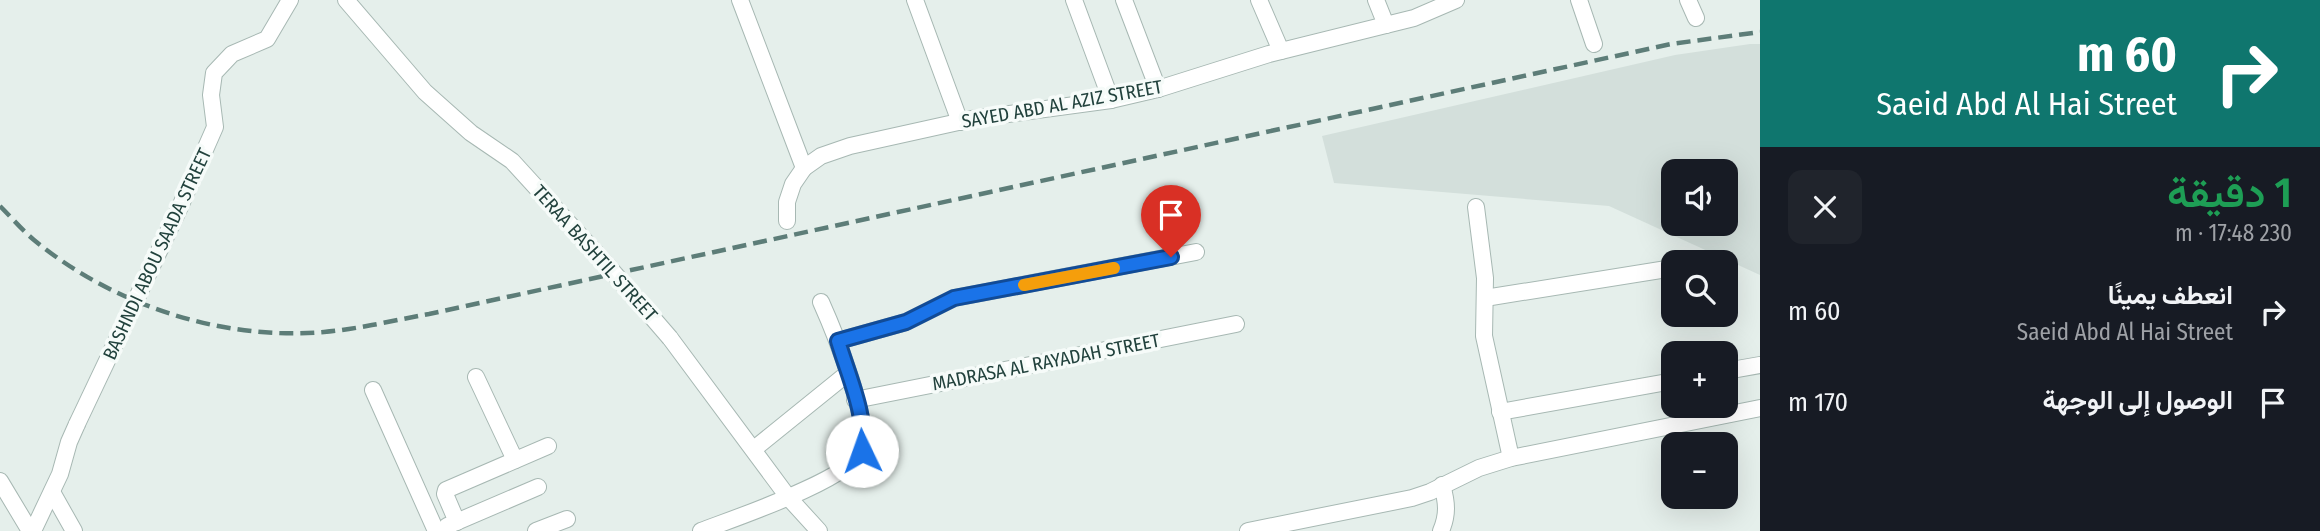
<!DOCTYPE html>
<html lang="ar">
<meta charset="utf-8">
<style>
:root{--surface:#171b24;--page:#20242c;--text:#f1f3f6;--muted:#9ea1a6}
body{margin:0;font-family:"Fira Sans Condensed",Vazirmatn,sans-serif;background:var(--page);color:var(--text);direction:rtl;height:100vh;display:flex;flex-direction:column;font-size:26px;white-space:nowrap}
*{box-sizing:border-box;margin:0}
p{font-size:23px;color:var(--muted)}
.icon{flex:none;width:38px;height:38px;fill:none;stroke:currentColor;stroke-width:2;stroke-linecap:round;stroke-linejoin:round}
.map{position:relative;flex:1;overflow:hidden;direction:ltr}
.details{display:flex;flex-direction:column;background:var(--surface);width:560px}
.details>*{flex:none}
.hud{background:#0f766e;color:#fff;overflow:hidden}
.buttons{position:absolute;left:1661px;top:159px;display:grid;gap:14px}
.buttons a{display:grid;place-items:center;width:77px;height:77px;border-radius:14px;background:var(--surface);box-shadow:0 7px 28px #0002;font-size:35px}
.pin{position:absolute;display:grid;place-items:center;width:60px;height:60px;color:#fff;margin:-72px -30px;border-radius:50% 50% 50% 0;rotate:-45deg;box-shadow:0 0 7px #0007}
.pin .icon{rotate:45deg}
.me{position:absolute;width:77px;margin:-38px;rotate:357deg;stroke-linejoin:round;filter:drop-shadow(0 0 5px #0008)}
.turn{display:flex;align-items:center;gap:24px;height:147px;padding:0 28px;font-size:32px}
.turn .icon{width:91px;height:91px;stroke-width:2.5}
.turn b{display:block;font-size:49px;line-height:60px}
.round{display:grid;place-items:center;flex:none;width:74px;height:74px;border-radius:14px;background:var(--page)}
.summary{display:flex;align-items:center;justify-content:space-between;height:119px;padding:0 28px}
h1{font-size:42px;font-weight:600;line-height:52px;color:#1e9e55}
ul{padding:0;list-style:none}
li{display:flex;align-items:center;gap:21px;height:91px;padding:0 28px}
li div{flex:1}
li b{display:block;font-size:26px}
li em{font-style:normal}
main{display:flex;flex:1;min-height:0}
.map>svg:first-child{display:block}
.built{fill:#d3dfdb;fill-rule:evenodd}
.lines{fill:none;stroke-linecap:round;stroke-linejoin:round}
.minor-casing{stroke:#a7b8b3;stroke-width:18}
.minor{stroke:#fff;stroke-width:16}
.rail{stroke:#5d7d78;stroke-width:4.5;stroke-dasharray:14 7;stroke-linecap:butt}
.minor-bridge-casing{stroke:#a7b8b3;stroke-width:18;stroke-linecap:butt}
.minor-bridge{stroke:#fff;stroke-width:16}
.route-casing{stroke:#114b97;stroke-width:18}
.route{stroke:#1a73e8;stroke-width:12}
.slow{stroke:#f59e0b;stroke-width:12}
.labels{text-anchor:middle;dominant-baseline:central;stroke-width:7;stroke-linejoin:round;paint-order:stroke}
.street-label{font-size:19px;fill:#22423d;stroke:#f6fbf9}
</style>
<main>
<section class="details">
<div class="hud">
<div class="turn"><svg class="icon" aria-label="right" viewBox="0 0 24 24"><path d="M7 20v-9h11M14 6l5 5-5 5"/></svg><div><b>60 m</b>Saeid Abd Al Hai Street</div></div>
</div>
<div class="summary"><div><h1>1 دقيقة</h1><p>230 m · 17:48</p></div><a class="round"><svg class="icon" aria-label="close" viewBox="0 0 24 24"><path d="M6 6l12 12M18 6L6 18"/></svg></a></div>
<ul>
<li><svg class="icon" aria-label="right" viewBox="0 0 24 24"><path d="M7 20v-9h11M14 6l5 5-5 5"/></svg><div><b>انعطف يمينًا</b><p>Saeid Abd Al Hai Street</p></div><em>60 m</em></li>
<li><svg class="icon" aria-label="arrive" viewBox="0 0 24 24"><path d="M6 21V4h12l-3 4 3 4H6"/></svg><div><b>الوصول إلى الوجهة</b></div><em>170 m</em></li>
</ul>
</section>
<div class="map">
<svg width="1760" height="531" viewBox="0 0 1760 531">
<rect width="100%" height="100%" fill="#e5efeb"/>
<!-- built -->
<path class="built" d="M 1750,44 L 1760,44 L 1760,275 L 1609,206 L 1334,183 L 1322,136 L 1675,55 ZM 1673,172 L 1726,172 L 1726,224 L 1673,224 Z"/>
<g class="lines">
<!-- minor casing -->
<g class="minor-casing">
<g id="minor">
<polyline points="346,0 425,92 471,133 512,161 607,265"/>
<polyline points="740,0 804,168"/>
<polyline points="915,0 960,122"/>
<polyline points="1074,0 1111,100"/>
<polyline points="1124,0 1158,89"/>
<polyline points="1259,0 1281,51"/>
<polyline points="1376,0 1386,25"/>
<polyline points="1579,0 1594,44"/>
<polyline points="1688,0 1696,18"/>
<polyline points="1476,207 1485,278 1484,336 1511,458"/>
<polyline points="179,209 215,127 211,95 214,73 232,54 267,39 290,0"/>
<polyline points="787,221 787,202 793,184 804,168 821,156 850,146 972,119 1111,100 1158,89 1269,54 1414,18 1456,0"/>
<polyline points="1702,262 1707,262"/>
<polyline points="1485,298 1673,268"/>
<polyline points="670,338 788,497 819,531"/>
<polyline points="838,341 906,322 954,298 1196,252"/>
<polyline points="1726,371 1760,365"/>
<polyline points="476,377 515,460"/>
<polyline points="373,390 436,531"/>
<polyline points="855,400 1236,324"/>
<polyline points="1500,412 1673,381"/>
<polyline points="754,449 848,373"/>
<polyline points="0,481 30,531"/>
<polyline points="52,492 74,531"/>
<polyline points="457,522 445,494 446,490 548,446"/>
<polyline points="447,526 538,487"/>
<polyline points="33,531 60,474 69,442 77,424"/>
<polyline points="536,531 567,519"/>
<path d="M 701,531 C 732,519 852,479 862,450 C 871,422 834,331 821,302"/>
<polyline points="1248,531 1412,498 1430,492 1479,468 1511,458 1760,408"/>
<path d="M 1441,531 C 1448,514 1447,503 1442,485"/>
</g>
</g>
<!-- minor -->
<use href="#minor" class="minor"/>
<!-- rail -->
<path class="rail" d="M 0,206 C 11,217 22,230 34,240 C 113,305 222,341 324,332 C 359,329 395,320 429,314 L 1671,44 L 1760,32"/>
<!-- minor-bridge casing -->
<g class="minor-bridge-casing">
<g id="minor-bridge">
<polyline points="607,265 670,338"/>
<polyline points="77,424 179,209"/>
</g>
</g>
<!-- minor-bridge -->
<use href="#minor-bridge" class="minor-bridge"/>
</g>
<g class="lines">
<!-- route casing -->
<g class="route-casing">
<path id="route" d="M 862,451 C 867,415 848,375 838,341 L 906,322 L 954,298 L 1171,257"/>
</g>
<!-- route -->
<use href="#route" class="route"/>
<!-- slow -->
<polyline class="slow" points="1024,285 1114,268"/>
</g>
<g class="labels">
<!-- street labels -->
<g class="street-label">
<text transform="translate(1062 104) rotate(-10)">SAYED ABD AL AZIZ STREET</text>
<text transform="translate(595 253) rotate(48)">TERAA BASHTIL STREET</text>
<text transform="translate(157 254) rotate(-65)">BASHNDI ABOU SAADA STREET</text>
<text transform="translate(1046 362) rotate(-11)">MADRASA AL RAYADAH STREET</text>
</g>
</g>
</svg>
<div class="buttons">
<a><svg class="icon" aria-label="sound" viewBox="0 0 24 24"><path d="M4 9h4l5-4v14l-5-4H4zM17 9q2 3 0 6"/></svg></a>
<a><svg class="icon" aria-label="search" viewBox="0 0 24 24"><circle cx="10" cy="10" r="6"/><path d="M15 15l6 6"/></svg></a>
<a>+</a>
<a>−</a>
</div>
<div class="pin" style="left:1171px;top:257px;background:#d93025"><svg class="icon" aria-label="arrive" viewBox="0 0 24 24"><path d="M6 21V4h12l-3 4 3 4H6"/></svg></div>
<svg class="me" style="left:862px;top:451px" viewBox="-20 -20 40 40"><circle r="19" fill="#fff"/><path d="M0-13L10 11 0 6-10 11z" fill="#1a73e8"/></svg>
</div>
</main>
